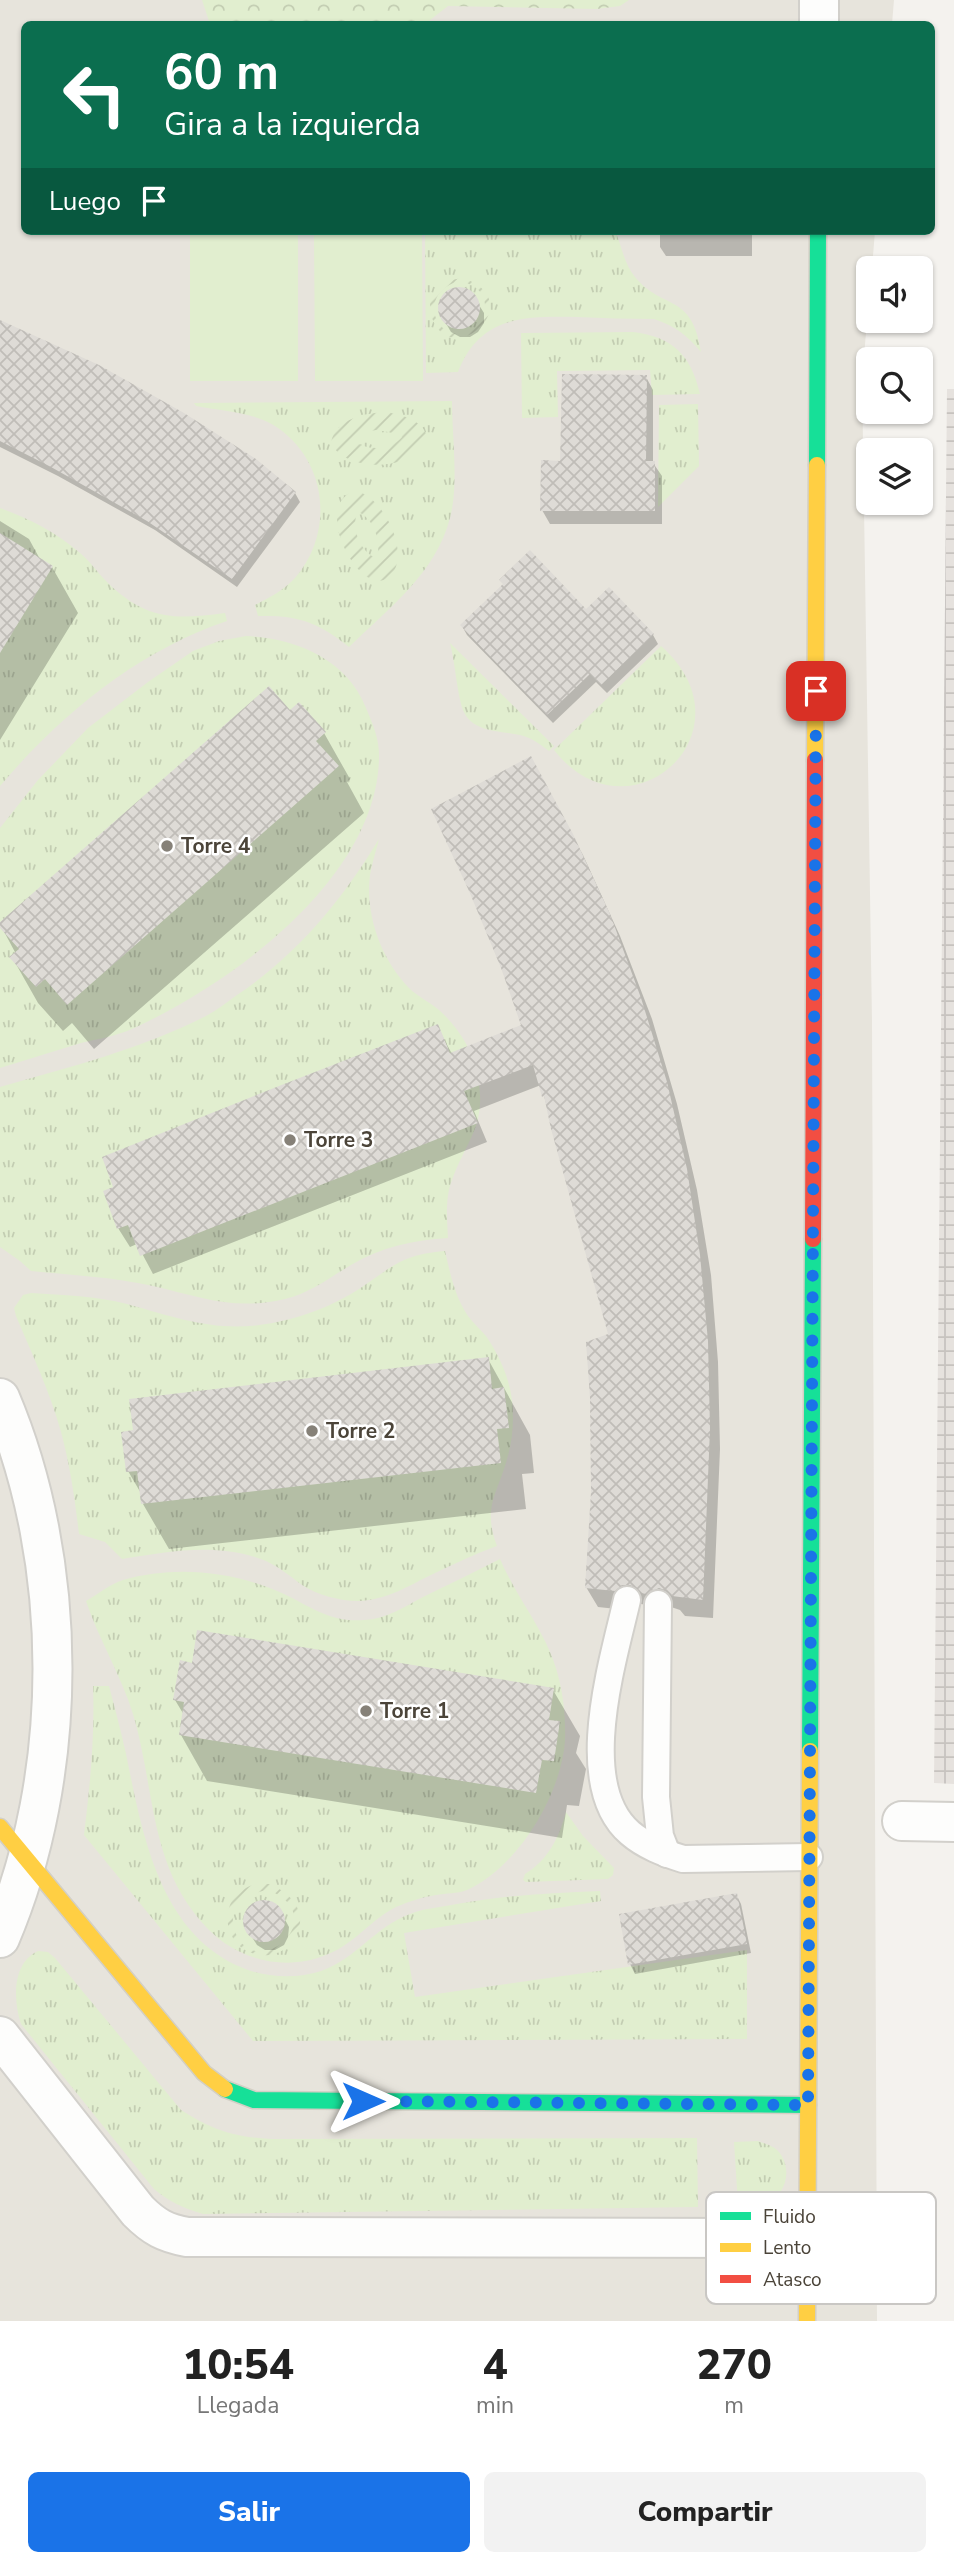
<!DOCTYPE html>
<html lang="es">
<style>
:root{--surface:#fff;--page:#f2f2f2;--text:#222;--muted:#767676;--accent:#1a73e8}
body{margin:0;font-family:"Nunito Sans",sans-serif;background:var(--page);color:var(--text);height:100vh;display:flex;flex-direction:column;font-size:26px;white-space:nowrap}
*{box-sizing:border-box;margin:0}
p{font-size:23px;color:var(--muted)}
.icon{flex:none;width:38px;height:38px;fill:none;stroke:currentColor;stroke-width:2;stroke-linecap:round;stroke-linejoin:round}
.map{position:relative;height:2321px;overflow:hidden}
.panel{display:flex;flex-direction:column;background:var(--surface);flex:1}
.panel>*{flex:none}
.top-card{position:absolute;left:21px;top:21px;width:914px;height:214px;border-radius:10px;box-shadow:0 2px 5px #0004;background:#0b6e4f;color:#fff;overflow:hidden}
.fabs{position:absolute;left:856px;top:256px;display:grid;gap:14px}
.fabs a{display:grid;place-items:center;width:77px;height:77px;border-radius:10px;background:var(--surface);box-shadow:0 2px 5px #0004;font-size:35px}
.pin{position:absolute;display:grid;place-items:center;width:60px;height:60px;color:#fff;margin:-30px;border-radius:14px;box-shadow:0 4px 10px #0006}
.me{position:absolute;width:77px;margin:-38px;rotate:90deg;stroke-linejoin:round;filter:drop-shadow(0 0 5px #0008)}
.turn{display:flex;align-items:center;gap:24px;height:147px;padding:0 28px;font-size:32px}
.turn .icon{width:91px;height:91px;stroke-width:2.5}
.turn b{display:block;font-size:49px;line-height:60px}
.then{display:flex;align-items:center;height:66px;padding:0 28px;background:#0003;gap:14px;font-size:26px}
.eta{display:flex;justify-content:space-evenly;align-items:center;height:119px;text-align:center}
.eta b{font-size:42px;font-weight:800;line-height:49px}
.button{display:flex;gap:14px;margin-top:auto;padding:14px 28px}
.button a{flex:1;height:80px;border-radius:10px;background:var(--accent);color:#fff;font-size:28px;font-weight:800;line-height:80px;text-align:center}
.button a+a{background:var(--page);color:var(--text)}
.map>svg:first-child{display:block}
.residential{fill:#e7e4dc}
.industrial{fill:url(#industrial-grid)}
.grass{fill:url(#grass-tufts)}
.forest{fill:url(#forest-crowns)}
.park{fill:#e1eecf}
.garden{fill:url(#garden-furrows);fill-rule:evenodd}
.shadow{fill:#0003}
.building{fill:url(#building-cross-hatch)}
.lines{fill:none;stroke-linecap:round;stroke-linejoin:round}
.lane-casing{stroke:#d2d0cb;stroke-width:30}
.street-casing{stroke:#d2d0cb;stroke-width:42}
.fast-casing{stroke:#d3cfc5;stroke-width:19}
.slow-casing{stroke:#d3cfc5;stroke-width:19}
.jam-casing{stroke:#d3cfc5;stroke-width:19}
.lane{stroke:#fdfdfc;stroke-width:26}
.street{stroke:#fdfdfc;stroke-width:38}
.fast{stroke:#16e098;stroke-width:16}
.slow{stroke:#ffcf43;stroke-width:16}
.jam{stroke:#f24e42;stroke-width:16}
.route{stroke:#1a73e8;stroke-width:12;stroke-dasharray:0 21.6}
.poi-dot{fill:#868178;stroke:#fff;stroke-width:2.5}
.labels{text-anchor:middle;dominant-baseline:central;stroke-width:5;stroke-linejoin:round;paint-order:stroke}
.poi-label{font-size:21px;font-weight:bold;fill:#4b4439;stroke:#fff;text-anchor:start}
.key{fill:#fff;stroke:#c9c7c4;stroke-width:2}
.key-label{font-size:19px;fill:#4b4439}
</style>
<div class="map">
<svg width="954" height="2321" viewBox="0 0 954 2321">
<defs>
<pattern id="industrial-grid" width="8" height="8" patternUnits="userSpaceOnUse" patternTransform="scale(1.75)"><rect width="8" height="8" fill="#e6e2de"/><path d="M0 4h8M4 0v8" fill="none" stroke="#c7c3bf"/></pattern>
<pattern id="grass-tufts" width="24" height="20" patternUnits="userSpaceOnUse" patternTransform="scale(1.75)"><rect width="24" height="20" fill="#e1eecf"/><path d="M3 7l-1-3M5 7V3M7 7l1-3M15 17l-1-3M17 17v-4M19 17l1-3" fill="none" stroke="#c3cdb2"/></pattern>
<pattern id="forest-crowns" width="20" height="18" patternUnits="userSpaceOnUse" patternTransform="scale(1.75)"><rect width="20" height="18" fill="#e1eecf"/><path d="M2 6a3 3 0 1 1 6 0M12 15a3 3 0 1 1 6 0" fill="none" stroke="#c3cdb2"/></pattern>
<pattern id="garden-furrows" width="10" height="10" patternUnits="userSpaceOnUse" patternTransform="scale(1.75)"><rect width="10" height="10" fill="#e1eecf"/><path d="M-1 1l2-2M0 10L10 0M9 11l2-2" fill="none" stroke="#c3cdb2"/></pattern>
<pattern id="building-cross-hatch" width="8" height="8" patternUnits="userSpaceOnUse" patternTransform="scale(1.75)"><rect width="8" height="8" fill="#dedbd6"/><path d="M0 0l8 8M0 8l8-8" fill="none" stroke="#c0bdb8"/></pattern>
</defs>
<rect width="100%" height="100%" fill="#f4f2ee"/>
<!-- residential -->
<polygon class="residential" points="0,0 894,0 892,24 24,24 24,231 875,231 872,268 868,268 868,310 862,379 872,1022 877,2321 0,2321"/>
<!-- industrial -->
<polygon class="industrial" points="947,389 954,389 954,1784 934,1783"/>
<!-- grass -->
<g class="grass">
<path d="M 425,231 L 615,231 C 622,246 624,264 635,277 C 663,311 692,292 701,352 C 687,335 675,326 654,319 C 628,319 602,318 577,317 C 524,316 480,316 458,372 L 426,373 Z"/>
<path d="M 633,332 C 673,337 691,355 700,394 L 652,395 L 650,370 L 557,371 L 558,417 L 522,418 L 521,333 Z"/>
<path d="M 452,401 C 452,437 459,484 450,518 C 436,573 388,609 349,647 C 318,622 298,615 258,616 L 255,605 C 269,598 284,590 295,578 C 334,533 328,463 278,428 C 256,412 222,411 196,406 L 194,403 Z"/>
<polygon points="698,404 699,466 658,507 659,405"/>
<path d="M 0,508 C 30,519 56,532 80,553 C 90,561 97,572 106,581 C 145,620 174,620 225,613 L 227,621 C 138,651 61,714 0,786 Z"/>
<path d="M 246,636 C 295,638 347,659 366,708 C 373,724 380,741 379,759 C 376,879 231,984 132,1029 C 116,1036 98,1039 81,1043 C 54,1051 27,1060 0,1068 L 0,828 L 38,780 L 88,728 L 148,682 L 193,651 L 219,641 Z"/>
<path d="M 450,643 L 554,746 L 549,751 C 540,744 532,738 520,735 C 497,730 468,733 461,704 C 456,684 455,663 450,643 Z"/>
<path d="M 661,646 C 757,731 629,846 554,750 Z"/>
<path d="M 379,839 C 376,851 372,863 370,875 C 365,915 381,959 409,988 C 418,997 430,1002 439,1010 C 458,1027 472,1049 477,1073 C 488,1124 468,1137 452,1180 C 445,1198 447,1218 448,1238 C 414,1240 381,1247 351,1265 C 329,1278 310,1293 285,1299 C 234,1311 201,1297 153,1286 C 113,1277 71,1275 31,1271 L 20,1261 L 0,1247 L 0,1087 C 70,1067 141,1049 206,1016 C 217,1010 227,1002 237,995 C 298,954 342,900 379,839 Z"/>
<path d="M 445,1251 C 450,1273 455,1297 468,1316 C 473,1323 480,1329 486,1336 C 499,1355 509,1377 512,1400 C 514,1419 513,1440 507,1459 C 498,1493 482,1507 497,1546 C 475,1554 454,1564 433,1574 C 408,1586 387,1600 358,1601 C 340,1601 317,1595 302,1585 C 290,1576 279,1567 266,1561 C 219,1542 171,1551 122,1559 L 105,1542 L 79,1534 C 75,1500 70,1465 61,1432 C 50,1392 32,1354 16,1316 L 14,1308 L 23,1295 L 31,1293 C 63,1295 96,1296 127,1304 C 188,1321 226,1336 290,1319 C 314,1313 339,1302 359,1289 C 394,1266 400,1255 445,1251 Z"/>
<path d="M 500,1559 C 514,1592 537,1621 550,1652 C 562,1680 566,1711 565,1741 C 561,1795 518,1867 467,1890 C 457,1894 446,1893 436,1895 C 422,1897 408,1902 396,1907 C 376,1917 363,1933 345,1945 C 302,1974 245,1966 209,1930 C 148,1868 156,1791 133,1714 C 121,1675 99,1640 86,1601 C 97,1595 110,1584 123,1580 C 176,1565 234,1571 284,1594 C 311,1607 332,1623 364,1620 C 386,1619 404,1607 423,1597 C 448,1585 474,1572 500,1559 Z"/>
<path d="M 93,1686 L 109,1686 C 115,1709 121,1731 126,1754 C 142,1832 159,1934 243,1968 C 267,1978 297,1979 321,1971 C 356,1959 376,1926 410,1914 C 425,1908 442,1907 457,1904 C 505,1895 552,1893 600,1891 L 601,1901 L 404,1933 L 415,1997 L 747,1950 L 747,2039 L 253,2041 L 84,1835 C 90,1785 95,1736 93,1686 Z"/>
<path d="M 566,1812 L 583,1836 L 614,1868 L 613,1875 L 608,1879 L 526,1882 L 523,1880 L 525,1874 C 548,1860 559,1838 566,1812 Z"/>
<path d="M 38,1951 L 48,1952 L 55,1958 L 181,2110 C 213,2130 233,2137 271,2139 L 697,2138 L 698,2207 L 203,2214 C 184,2208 169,2202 154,2189 L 21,2024 C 13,2000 12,1963 38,1951 Z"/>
<path d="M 758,2141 C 765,2144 772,2145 778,2151 C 793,2167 787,2196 766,2203 C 758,2206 746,2205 738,2205 L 734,2142 Z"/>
</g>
<!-- forest -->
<polygon class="forest" points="202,0 629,0 620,6 597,9 448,6 425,24 210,24"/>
<!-- park -->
<g class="park">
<rect x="190" y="231" width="108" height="150"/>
<polygon points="314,231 422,231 423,381 315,381"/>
</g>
<!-- garden -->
<g class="garden">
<path d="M 463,278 C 531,301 452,372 432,318 C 424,294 442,280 463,278 ZM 459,281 C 476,284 489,295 484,314 C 482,321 477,328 471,331 C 436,346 415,294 459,281 Z"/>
<path d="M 387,412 C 403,416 421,419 427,436 C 419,472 345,474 331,443 C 335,418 367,413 387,412 ZM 376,430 L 400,434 L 402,437 C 391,451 365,451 353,440 L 361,433 Z"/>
<path d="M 355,491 C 384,495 413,557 389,577 C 360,601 310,503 355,491 ZM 358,512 C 373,517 383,544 376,558 C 360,552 350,526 358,512 Z"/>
<path d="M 269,1884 C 294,1894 311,1916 292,1942 C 287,1949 278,1954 269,1955 C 224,1959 211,1898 253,1885 C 257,1883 264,1884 269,1884 ZM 268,1890 C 334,1916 258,1983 236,1934 C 225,1909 245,1893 268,1890 Z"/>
</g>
<!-- shadow -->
<g class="shadow">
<polygon points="660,231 752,231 752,256 666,256 660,247"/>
<polygon points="454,289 464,289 472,294 484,313 484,323 478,332 470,337 460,337 451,332 440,313 440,303 445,294"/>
<polygon points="0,324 295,493 300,502 237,587 155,530 58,476 0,447"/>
<polygon points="646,377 653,390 653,463 662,476 662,524 550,524 542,510 562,462"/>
<polygon points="0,521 29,539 41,561 52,567 78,613 0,740"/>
<polygon points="462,626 653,635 658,644 607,693 596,682 553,723 467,635"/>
<polygon points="289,712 324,733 350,779 347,782 364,813 94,1049 72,1023 63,1031 38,1003 12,957 16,954 0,924"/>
<polygon points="541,778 583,855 620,936 652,1019 677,1104 697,1190 711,1275 718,1362 720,1449 713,1618 685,1616 680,1610 671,1607 650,1608 642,1604 633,1604 626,1610 598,1607 586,1587 610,1335 541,1085 474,1111 487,1142 153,1274 137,1244 130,1247 118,1228 437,1026 452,1054 523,1026"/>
<polygon points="488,1359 530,1435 534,1473 522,1474 526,1509 169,1549 143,1504 142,1495 128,1471"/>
<polygon points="193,1665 553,1690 580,1736 576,1753 586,1769 579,1806 567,1805 562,1838 207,1781 181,1735 184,1715 175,1700"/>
<polygon points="736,1894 741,1904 751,1953 635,1974 630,1964"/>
<polygon points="259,1902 269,1902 278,1907 289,1927 288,1937 284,1945 275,1950 265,1950 257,1945 245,1926 246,1916 250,1907"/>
</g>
<!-- building -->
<g class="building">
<circle cx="459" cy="308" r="21"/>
<polygon points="0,320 99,365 184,413 256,459 296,492 232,579 147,521 51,467 0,441"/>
<polygon points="562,374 647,375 646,461 655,461 655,511 540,511 541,460 560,461"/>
<polygon points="0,533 53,566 0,653"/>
<polygon points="530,550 586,609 609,587 654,634 601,685 590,674 547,715 460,625 503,584 499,580"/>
<polygon points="269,686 290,710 299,702 326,732 316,741 339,766 67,1005 45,979 36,987 9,957 19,949 0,928 0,922"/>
<polygon points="531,756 573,834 610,914 641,998 667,1082 687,1169 700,1255 708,1341 710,1429 703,1600 672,1596 667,1591 659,1588 646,1594 641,1593 637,1588 630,1585 622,1585 615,1591 585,1588 591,1492 590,1398 586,1342 608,1334 551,1129 544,1096 542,1097 533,1065 464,1091 478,1123 140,1256 128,1225 117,1229 103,1191 113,1187 102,1157 279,1086 438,1024 450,1053 521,1025 501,968 469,891 431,809"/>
<polygon points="489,1357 492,1389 504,1387 509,1428 497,1429 501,1463 141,1504 137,1471 126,1472 121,1432 133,1430 129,1399"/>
<polygon points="197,1630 554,1688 549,1720 560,1721 554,1761 542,1760 536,1793 179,1735 184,1702 173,1700 180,1660 192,1663"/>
<polygon points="737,1893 747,1944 628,1965 619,1914"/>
<circle cx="264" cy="1921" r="21"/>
</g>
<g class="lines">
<!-- lane casing -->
<g class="lane-casing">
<g id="lane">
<path d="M 627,1600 C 613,1661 574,1785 630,1833 C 645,1846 664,1853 683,1859 L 809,1857"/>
<polyline points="658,1604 656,1797 660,1836 667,1854"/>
</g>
</g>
<!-- street casing -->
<g class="street-casing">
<g id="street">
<polyline points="819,24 819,0"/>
<path d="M 0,1398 C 70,1563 70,1774 0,1938"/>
<polyline points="902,1821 954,1822"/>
<path d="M 0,2036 L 138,2211 C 154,2227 165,2233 187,2237 L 807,2238"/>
</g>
</g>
<!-- fast casing -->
<g class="fast-casing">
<g id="fast">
<polyline points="817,465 818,231"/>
<polyline points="810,1751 813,1239"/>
<polyline points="225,2089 254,2100 808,2105"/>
</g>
</g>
<!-- slow casing -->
<g class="slow-casing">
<g id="slow">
<polyline points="815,760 817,465"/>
<polyline points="0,1827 204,2073 225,2089"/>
<polyline points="807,2321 810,1751"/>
</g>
</g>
<!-- jam casing -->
<g class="jam-casing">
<polyline id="jam" points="813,1239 815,760"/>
</g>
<!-- lane -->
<use href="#lane" class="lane"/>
<!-- street -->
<use href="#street" class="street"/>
<!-- fast -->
<use href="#fast" class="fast"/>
<!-- slow -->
<use href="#slow" class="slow"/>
<!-- jam -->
<use href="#jam" class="jam"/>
</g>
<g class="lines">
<!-- route -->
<polyline class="route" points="363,2101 808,2105 816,691"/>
</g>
<!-- markers -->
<g class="poi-dot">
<circle cx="167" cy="846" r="7"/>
<circle cx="290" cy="1140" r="7"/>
<circle cx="312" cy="1431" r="7"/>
<circle cx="366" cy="1711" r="7"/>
</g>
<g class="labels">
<!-- poi labels -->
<g class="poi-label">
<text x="181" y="846">Torre 4</text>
<text x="304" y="1140">Torre 3</text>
<text x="326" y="1431">Torre 2</text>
<text x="380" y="1711">Torre 1</text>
</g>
</g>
<!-- legend -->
<rect x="706" y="2192" width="230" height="112" rx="10" class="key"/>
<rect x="720" y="2212" width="31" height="8" fill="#16e098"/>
<rect x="720" y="2243" width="31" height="9" fill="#ffcf43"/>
<rect x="720" y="2275" width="31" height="8" fill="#f24e42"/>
<g class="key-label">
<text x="763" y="2223">Fluido</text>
<text x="763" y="2254">Lento</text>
<text x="763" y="2286">Atasco</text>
</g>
</svg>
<div class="fabs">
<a><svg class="icon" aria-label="sound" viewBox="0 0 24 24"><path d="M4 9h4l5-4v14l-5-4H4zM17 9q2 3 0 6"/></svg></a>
<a><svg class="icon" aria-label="search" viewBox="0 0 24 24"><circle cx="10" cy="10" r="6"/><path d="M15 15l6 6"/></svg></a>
<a><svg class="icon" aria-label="layers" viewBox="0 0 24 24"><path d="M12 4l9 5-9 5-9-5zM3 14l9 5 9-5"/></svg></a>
</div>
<div class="pin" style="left:816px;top:691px;background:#d93025"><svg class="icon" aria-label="arrive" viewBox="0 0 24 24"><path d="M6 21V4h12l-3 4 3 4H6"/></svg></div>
<svg class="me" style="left:363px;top:2101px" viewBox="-20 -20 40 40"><path d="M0-17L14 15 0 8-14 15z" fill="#1a73e8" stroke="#fff" stroke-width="4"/></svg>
<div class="top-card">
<div class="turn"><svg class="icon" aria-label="left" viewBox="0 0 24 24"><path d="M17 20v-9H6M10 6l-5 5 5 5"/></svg><div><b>60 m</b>Gira a la izquierda</div></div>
<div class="then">Luego<svg class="icon" aria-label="arrive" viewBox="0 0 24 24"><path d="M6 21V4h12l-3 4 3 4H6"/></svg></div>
</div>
</div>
<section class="panel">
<div class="eta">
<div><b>10:54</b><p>Llegada</p></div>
<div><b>4</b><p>min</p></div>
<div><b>270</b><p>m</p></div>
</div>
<div class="button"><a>Salir</a><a>Compartir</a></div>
</section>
